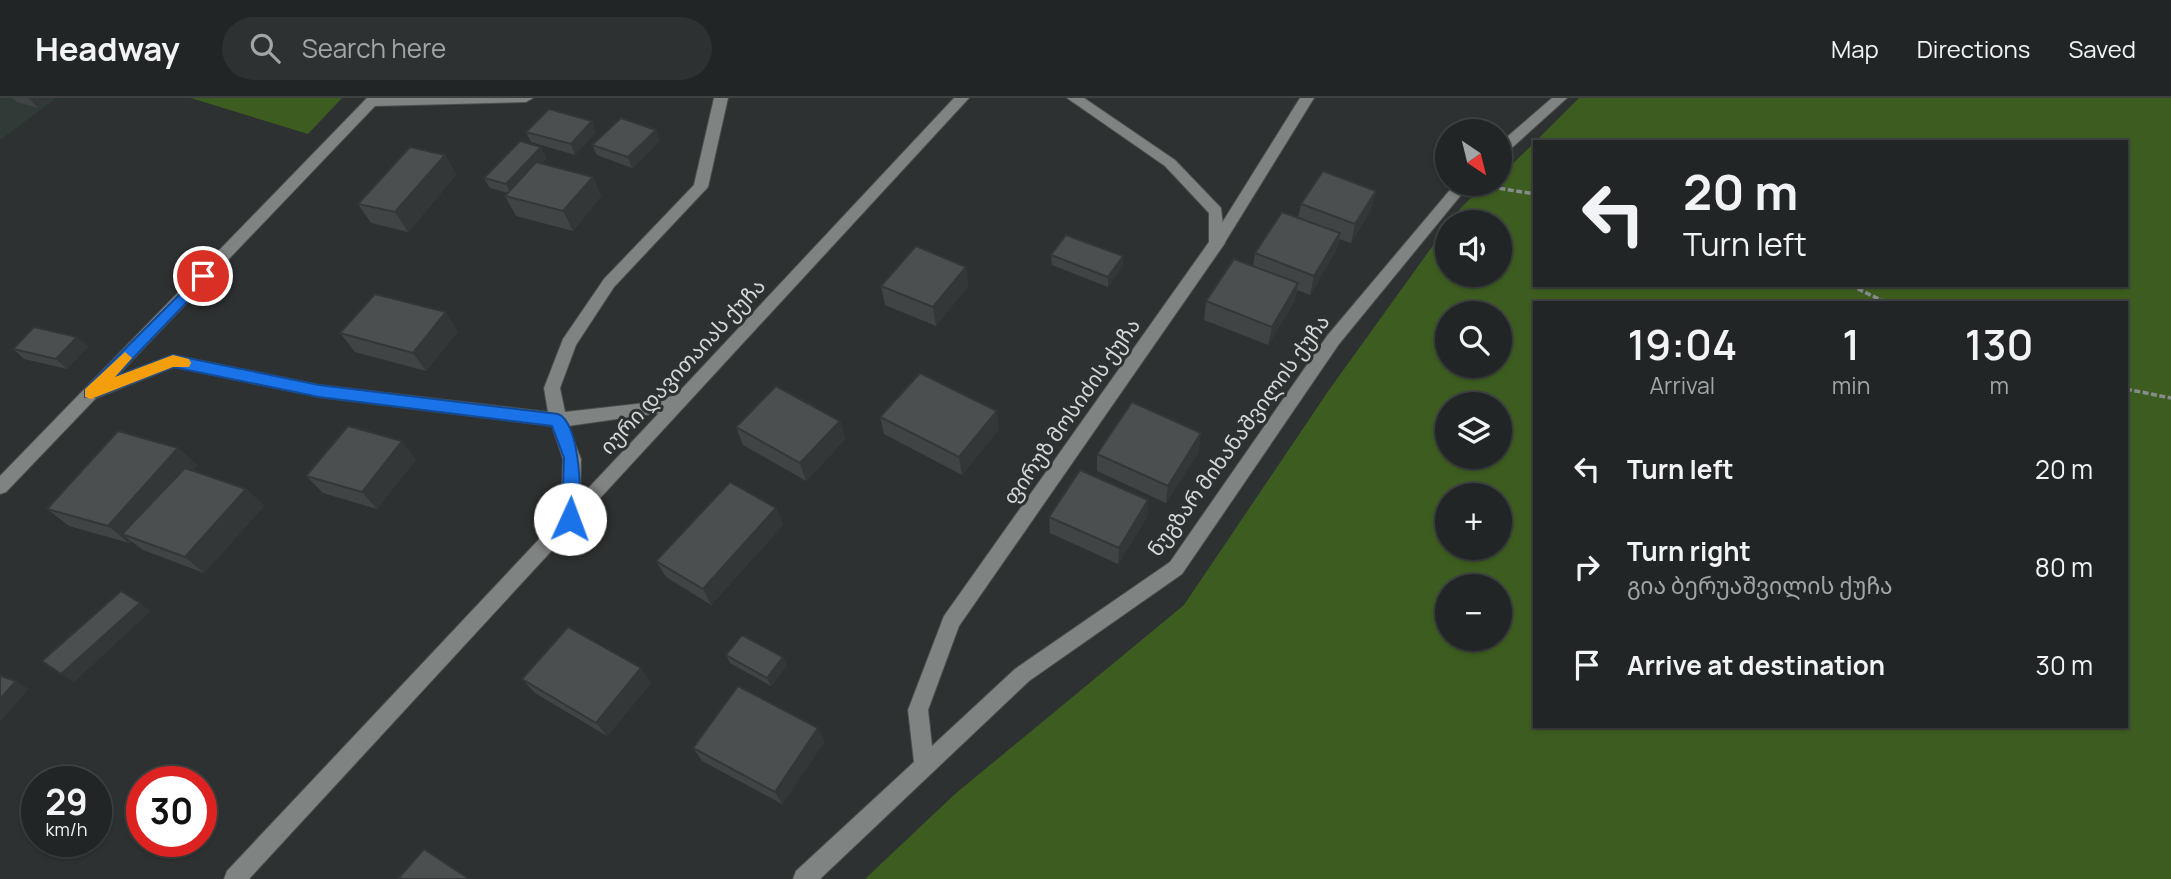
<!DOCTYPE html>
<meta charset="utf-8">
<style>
:root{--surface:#222525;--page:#2e3132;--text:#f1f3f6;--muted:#a2a5a7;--line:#3f4242}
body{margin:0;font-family:Manrope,"Noto Sans Georgian",sans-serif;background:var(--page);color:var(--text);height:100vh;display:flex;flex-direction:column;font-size:26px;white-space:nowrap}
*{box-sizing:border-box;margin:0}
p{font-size:23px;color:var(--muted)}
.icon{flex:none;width:38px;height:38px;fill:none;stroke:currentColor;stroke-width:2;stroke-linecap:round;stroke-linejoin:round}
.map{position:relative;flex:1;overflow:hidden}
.details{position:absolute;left:1533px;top:203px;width:595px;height:427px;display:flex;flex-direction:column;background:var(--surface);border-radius:0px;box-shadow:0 2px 5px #0004,0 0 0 2px var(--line)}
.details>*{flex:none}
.guide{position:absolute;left:1533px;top:42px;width:595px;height:147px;border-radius:0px;box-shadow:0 2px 5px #0004,0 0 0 2px var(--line);background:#222525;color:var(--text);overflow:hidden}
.needle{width:46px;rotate:145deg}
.fabs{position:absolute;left:1435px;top:21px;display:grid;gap:14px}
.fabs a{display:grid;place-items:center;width:77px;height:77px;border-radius:50%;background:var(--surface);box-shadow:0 2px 5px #0004,0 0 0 2px var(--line);font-size:35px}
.speed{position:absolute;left:21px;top:668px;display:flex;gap:14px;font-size:35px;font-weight:700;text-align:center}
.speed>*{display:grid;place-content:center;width:91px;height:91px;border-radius:50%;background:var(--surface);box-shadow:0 2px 5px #0004,0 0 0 2px var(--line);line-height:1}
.speed small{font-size:18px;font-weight:400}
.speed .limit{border:10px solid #d22;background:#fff;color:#111}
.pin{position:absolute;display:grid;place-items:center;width:60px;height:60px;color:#fff;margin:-30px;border:4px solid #fff;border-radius:50%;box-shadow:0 2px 7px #0007}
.me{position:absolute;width:77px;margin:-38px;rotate:2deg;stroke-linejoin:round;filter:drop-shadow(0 0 5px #0008)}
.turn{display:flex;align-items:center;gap:24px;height:147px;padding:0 35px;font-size:32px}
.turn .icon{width:91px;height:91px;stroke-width:2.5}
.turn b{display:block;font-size:49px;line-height:60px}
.eta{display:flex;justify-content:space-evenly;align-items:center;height:119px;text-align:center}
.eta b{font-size:42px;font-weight:600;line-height:49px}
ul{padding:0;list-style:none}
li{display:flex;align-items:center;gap:21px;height:98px;padding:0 35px}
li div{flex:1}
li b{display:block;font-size:26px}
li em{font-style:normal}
header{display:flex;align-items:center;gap:42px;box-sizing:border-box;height:98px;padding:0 35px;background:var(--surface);border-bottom:2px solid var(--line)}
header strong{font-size:33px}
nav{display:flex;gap:38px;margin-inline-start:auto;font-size:24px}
.search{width:490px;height:63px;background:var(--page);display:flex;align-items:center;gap:18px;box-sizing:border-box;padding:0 24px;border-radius:38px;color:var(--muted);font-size:26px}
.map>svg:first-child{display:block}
.built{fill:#303b38}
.green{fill:#3c5d1f;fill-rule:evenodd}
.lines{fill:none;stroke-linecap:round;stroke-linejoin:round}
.lane-casing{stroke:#4c4e4e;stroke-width:2}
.street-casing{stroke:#4c4e4e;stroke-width:2}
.path{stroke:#888b8b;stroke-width:3.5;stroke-dasharray:6 2.5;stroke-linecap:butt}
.lane{fill:#7f8382;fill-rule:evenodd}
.street{fill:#7f8382;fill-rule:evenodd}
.wall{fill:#404444}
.shaded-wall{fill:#343737}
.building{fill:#4b4f4f;stroke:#343737;stroke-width:2}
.route{fill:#1a73e8;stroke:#114b97;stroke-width:2}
.slow{fill:#f59e0b}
.labels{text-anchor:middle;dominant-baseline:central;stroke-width:6;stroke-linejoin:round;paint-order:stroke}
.street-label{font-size:21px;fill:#d6d8d8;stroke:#2e3131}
</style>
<header>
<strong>Headway</strong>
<div class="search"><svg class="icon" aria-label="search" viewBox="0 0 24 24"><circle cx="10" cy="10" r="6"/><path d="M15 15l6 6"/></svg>Search here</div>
<nav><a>Map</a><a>Directions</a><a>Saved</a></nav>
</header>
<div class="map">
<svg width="2171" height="781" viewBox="0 0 2171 781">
<rect width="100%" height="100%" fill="#2e3131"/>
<!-- built -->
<polygon class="built" points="0,0 56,0 0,42"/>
<!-- green -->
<g class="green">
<polygon points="191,0 342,0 308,36"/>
<path d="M 1579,0 L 2171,0 L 2171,781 L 865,781 L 955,696 L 1184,507 L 1329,292 L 1447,128 L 1447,177 L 1500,177 L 1500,124 L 1450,124 C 1461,109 1480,86 1500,86 L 1500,78 L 1535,44 L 1535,187 L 2126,187 L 2126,44 L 1535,44 ZM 1535,205 L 2126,205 L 2126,628 L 1535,628 ZM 1447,215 L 1500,215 L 1500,268 L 1447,268 ZM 1447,306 L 1500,306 L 1500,359 L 1447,359 ZM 1447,397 L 1500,397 L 1500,450 L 1447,450 ZM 1447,488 L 1500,488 L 1500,541 L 1447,541 Z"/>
</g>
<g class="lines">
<!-- lane casing -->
<g class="lane-casing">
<polygon id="lane" points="1300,0 1314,0 1222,149 1212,149 1209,145 1212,141"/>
</g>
<!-- street casing -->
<g class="street-casing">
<g id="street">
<path d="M 367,0 L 533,0 L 526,4 L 375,8 L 117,278 L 173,257 L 319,287 L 548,314 L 544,290 L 563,241 L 604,181 L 694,87 L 714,0 L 728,0 L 708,89 L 614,189 L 576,247 L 560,290 L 565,314 L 645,305 L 676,297 L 954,0 L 969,0 L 249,781 L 224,781 L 227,773 L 561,418 L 563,361 L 552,328 L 319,299 L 174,269 L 96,300 L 6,394 L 0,396 L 0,378 ZM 659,315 L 580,399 L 581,361 L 568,328 Z"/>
<polygon points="1067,0 1084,0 1175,62 1221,110 1225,145 959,528 928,612 932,648 1015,571 1170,464 1327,238 1455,86 1470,86 1339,246 1182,476 1029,583 820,781 793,781 796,773 914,664 908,612 944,518 1209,144 1209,115 1165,68"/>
<polygon points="1552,0 1567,0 1505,56 1500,58 1500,45"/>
</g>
</g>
<!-- path -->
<g class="path">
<polyline points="1491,89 1535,96"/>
<polyline points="1850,187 1887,205"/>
<polyline points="2126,291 2171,300"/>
</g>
<!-- lane -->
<use href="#lane" class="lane"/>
<!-- street -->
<use href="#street" class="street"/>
</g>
<!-- wall -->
<g class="wall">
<polygon points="13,0 51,0 38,10 17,4"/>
<polygon points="526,34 596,34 575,57 531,44"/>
<polygon points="660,42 632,70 597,57 592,47"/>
<polygon points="541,49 546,60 541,66 593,79 601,98 573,133 516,118 505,98 508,95 490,90 484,80"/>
<polygon points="445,57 456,77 408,134 371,125 358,106"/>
<polygon points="1301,106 1371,112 1351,145 1339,141 1335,154 1310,197 1297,192 1294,204 1268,247 1204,222 1206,203 1253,168 1255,155 1298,120"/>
<polygon points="1051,157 1123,168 1108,189 1052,167"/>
<polygon points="966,169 968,188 936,228 885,207 881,188"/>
<polygon points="458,233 426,273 355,254 340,235"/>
<polygon points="88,248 67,271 24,261 13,251"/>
<polygon points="880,319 999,331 962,377 884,336"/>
<polygon points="840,323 845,341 806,383 743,347 736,329"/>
<polygon points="178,350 197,367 192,372 246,391 264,408 204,475 143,452 131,443 129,445 69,428 47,411"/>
<polygon points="1199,353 1166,405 1097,373 1097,356"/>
<polygon points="416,361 377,411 323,395 306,378"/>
<polygon points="1148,402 1147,419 1118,466 1050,435 1049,419"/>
<polygon points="776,410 783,427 711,507 666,479 656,463"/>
<polygon points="726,557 783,559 787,567 771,588 730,565"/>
<polygon points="522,581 651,585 607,638 535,595"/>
<polygon points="825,643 782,706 702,663 693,650"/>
</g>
<!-- shaded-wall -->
<g class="shaded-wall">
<polygon points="29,0 51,0 38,10"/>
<polygon points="592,23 596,34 575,57 571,46"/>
<polygon points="656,32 660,42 632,70 628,59"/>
<polygon points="541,49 546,60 511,96 506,86"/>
<polygon points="445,57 456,77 408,134 395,114"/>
<polygon points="593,79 601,98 573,133 563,113"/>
<polygon points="1376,93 1371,112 1351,145 1355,126"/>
<polygon points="1340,135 1335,154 1310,197 1314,178"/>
<polygon points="1123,158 1123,168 1108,189 1108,179"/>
<polygon points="966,169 968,188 936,228 933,209"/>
<polygon points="1298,185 1294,204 1268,247 1272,229"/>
<polygon points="446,214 458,233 426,273 413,255"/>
<polygon points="77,239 88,248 67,271 56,261"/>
<polygon points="997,313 999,331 962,377 959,359"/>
<polygon points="840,323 845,341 806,383 800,365"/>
<polygon points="1201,335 1199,353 1166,405 1168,388"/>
<polygon points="402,343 416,361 377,411 362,394"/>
<polygon points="178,350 197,367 133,440 122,436 131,443 129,445 108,428"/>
<polygon points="246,391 264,408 204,475 185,459"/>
<polygon points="1148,402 1147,419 1118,466 1119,450"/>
<polygon points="776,410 783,427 711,507 703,491"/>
<polygon points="140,505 151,513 74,584 61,576"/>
<polygon points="783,559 787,567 771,588 767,580"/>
<polygon points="641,570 651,585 607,638 596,625"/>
<polygon points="16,583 29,591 0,624 0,601"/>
<polygon points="818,630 825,643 782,706 775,694"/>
</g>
<!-- building -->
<g class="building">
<polygon points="549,11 592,23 571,46 526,34"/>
<polygon points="621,20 656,32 628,59 592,47"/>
<polygon points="520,43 541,49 506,86 484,80"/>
<polygon points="410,49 445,57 395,114 358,106"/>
<polygon points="536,64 593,79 563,113 505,98"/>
<polygon points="1323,73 1376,93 1355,126 1301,106"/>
<polygon points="1282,114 1340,135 1314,178 1255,155"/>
<polygon points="1066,137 1123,158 1108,179 1051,157"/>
<polygon points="916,148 966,169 933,209 881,188"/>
<polygon points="1234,161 1298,185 1272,229 1206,203"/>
<polygon points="375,196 446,214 413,255 340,235"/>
<polygon points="34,229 77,239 56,261 13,251"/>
<polygon points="920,275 997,313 959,359 880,319"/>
<polygon points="776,288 840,323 800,365 736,329"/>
<polygon points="1132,304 1201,335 1168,388 1097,356"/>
<polygon points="348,328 402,343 362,394 306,378"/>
<polygon points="118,333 178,350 108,428 47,411"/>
<polygon points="185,370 246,391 185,459 122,436"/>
<polygon points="1080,372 1148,402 1119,450 1049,419"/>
<polygon points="730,384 776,410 703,491 656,463"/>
<polygon points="121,493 140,505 61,576 42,563"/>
<polygon points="568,529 641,570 596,625 522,581"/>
<polygon points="742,537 783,559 767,580 726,557"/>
<polygon points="0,578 16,583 0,601"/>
<polygon points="738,588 818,630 775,694 693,650"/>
<polygon points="424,751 469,781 398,781"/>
</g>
<!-- route -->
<path class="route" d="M 203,173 L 208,175 L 208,182 L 115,279 L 173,257 L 319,287 L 558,316 C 580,323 584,407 576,426 L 564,426 L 562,421 L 564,360 L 552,328 L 319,299 L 173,269 L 96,299 L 85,299 L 85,291 Z"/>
<!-- slow -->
<polygon class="slow" points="125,254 132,260 115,279 173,257 189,261 191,265 189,269 173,269 91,301 85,299 85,291"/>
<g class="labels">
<!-- street labels -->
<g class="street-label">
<text transform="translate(682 268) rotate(-47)">იური დავითაიას ქუჩა</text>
<text transform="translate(1071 313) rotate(-55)">ფირუზ მოსიძის ქუჩა</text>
<text transform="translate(1238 337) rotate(-54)">ნუგზარ მიხანაშვილის ქუჩა</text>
</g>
</g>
</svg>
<div class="fabs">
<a><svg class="needle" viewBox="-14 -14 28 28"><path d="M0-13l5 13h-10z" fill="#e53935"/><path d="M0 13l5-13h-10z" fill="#a2a5a7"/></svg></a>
<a><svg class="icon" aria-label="sound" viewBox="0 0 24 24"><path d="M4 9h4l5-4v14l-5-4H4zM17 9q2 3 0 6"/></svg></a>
<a><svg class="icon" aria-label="search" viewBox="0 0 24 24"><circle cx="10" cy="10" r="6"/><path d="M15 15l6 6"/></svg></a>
<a><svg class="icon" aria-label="layers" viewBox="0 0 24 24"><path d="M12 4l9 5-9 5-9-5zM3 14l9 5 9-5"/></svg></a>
<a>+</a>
<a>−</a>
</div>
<div class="speed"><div>29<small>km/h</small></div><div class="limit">30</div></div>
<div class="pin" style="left:203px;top:178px;background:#d93025"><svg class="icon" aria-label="arrive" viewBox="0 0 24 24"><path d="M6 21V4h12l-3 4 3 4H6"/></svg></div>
<svg class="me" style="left:570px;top:421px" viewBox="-20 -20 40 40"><circle r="19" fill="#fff"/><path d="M0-13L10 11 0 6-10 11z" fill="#1a73e8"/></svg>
<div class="guide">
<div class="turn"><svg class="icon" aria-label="left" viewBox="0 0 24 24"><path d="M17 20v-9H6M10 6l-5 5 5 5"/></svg><div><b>20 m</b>Turn left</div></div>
</div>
<section class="details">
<div class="eta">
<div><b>19:04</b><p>Arrival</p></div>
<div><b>1</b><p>min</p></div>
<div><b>130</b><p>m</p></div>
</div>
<ul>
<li><svg class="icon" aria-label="left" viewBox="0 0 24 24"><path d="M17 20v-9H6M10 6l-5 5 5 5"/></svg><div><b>Turn left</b></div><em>20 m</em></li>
<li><svg class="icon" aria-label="right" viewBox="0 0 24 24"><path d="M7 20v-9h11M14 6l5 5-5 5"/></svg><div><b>Turn right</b><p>გია ბერუაშვილის ქუჩა</p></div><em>80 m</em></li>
<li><svg class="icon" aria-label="arrive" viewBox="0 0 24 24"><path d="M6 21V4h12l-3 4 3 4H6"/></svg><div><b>Arrive at destination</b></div><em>30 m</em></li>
</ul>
</section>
</div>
